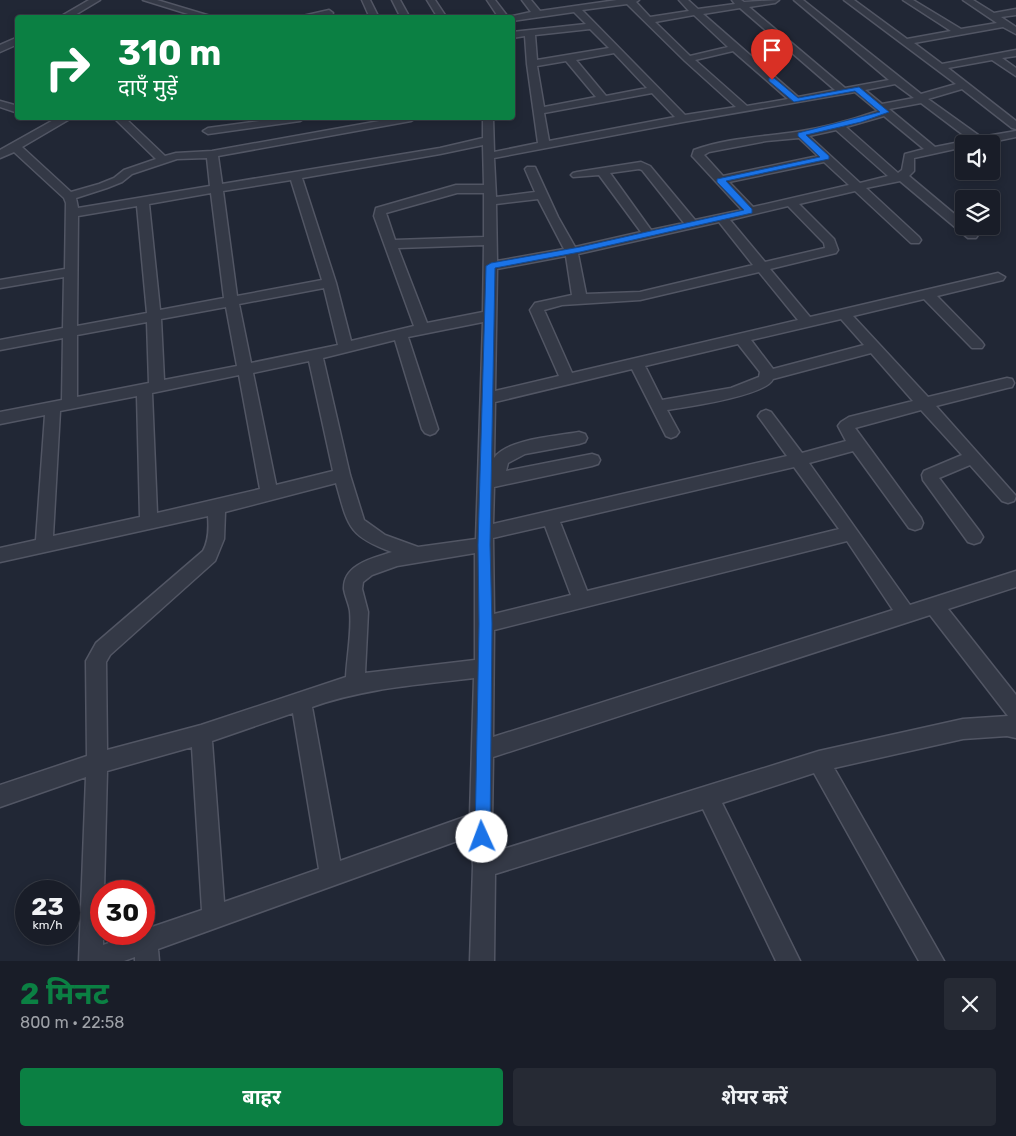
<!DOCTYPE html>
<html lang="hi">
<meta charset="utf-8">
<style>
:root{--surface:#191d28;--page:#262a34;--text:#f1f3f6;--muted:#9fa2a8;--line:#373b45;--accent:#0b8043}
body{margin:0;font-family:Rubik,"Noto Sans Devanagari",sans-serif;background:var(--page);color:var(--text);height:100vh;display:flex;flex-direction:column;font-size:19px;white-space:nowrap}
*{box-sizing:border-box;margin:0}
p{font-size:16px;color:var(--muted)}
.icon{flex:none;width:28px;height:28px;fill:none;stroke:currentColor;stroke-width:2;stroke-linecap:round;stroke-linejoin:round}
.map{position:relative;height:961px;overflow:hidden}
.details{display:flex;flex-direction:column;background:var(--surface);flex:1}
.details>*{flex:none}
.top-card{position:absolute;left:15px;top:15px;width:500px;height:105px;border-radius:5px;box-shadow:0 2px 8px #0003,0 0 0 1px var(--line);background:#0b8043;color:#fff;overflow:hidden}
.controls{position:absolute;left:955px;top:135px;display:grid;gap:10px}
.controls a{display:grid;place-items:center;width:45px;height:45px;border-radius:5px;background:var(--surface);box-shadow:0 2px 8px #0003,0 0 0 1px var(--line);font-size:25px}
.speed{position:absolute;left:15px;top:880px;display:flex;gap:10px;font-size:25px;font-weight:700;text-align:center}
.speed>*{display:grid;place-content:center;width:65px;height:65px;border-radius:50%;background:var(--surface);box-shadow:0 2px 8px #0003,0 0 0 1px var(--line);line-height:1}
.speed small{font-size:12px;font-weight:400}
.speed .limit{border:8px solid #d22;background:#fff;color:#111}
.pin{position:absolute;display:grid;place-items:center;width:42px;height:42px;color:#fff;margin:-51px -21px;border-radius:50% 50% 50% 0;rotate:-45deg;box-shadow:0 0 5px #0007}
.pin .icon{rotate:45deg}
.me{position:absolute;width:55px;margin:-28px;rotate:358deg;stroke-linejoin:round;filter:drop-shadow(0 0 4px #0008)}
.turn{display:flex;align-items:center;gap:18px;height:105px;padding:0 20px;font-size:22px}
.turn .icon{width:65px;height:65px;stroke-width:2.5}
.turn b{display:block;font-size:35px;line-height:42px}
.round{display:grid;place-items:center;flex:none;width:52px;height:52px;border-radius:5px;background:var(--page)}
.overview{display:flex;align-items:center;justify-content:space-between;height:85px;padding:0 20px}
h1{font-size:30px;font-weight:700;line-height:38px;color:var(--accent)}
.primary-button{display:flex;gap:10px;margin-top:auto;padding:10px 20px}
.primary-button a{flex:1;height:58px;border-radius:5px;background:var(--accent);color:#fff;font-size:20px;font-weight:700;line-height:58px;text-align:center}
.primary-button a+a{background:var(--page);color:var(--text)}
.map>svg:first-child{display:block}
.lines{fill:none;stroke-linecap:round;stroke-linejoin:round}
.street-casing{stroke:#525664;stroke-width:3}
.street{fill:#343946;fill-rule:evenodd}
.route{fill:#1a73e8;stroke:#114b97}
</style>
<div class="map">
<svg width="1016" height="961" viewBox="0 0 1016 961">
<rect width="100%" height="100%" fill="#212735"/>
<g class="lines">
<!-- street casing -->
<g class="street-casing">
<g id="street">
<polygon points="89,0 100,0 70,18 58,18"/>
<polygon points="143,0 157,0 217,18 201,18"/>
<polygon points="362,0 370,0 379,18 370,18"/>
<polygon points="392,0 400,0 410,18 401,18"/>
<polygon points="427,0 435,0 447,18 438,18"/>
<path d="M 487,0 L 495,0 L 508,17 L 531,12 L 522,0 L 531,0 L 540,11 L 617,0 L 639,0 L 636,2 L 650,17 L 689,11 L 679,0 L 688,0 L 698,9 L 735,4 L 732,0 L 741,0 L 744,2 L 779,0 L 775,3 L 749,7 L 845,88 L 889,80 L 794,0 L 803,0 L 921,94 L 956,84 L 844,0 L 854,0 L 907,39 L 951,31 L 903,0 L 913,0 L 961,29 L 997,23 L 963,0 L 973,0 L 994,13 L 1016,9 L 1016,15 L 1001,17 L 1016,27 L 1016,34 L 1003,27 L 914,43 L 942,64 L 1016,50 L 1016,56 L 1002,58 L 1016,68 L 1016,76 L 992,60 L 948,68 L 1016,121 L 1016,129 L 1012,128 L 962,89 L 928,99 L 981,137 L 1016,131 L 1016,137 L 982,144 L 964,144 L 964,147 L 914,158 L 914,171 L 909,176 L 964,222 L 964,226 C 970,226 974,230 978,235 L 976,238 L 968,238 L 900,181 L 866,188 L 919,237 L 921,240 L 919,243 L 911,243 L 855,191 L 799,204 L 834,239 L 838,250 L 836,253 L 770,269 L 810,317 L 998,273 L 1005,277 L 1003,280 L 937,296 L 982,342 L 984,345 L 982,348 L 972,348 L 924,299 L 853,316 L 928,397 L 1007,378 L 1012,379 L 1014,383 L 1012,387 L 1007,388 L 936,406 L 1016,496 L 1014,501 L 1008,503 L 1002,501 L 970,465 L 939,478 L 980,532 L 983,537 L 980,542 L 974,544 L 968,542 L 923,480 L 922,475 L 924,471 L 962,455 L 921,410 L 855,428 L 921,518 L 923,523 L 921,528 L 915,530 L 909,528 L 853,451 L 809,463 L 910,605 L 1016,571 L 1016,587 L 948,609 L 1016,695 L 1016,738 L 1007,736 L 963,739 L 834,768 L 944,961 L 919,961 L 814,773 L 722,803 L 800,961 L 776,961 L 703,809 L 495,874 L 494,961 L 470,961 L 473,866 L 471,836 L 158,949 L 159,961 L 135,961 L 135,957 L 124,961 L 79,961 L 86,777 L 0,807 L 0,785 L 87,756 L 86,661 L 96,643 L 203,551 C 209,540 209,528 208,516 L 0,562 L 0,548 L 36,540 L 45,415 L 0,424 L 0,412 L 62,400 L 63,338 L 0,350 L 0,340 L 63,328 L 64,277 L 0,288 L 0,280 L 65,269 L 66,203 L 64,198 L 14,152 L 0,158 L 0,150 L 57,118 L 69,118 L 68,120 L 22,147 L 71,192 L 99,184 L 114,178 L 124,170 L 156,159 L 114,118 L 125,118 L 165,156 L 176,153 L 212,151 L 396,118 L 416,118 L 411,121 L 218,156 L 222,184 L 440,148 L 483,138 L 483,118 L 493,118 L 494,152 L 538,143 L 527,64 L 525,36 L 512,38 L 512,32 L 586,24 L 574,12 L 512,21 L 512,18 L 499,18 ZM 627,4 L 685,61 L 736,107 L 685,115 L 582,10 ZM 740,8 L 835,90 L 798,97 L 703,14 ZM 694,15 L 728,47 L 690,56 L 655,22 ZM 590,29 L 609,48 L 537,60 L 535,35 ZM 733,51 L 788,99 L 747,106 L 695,60 ZM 614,53 L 647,88 L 606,96 L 576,60 ZM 566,61 L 596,97 L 544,107 L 537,66 ZM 895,84 L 914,98 L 882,104 L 865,90 ZM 855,92 L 878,111 C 852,120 824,128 796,132 C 762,137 726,138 694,150 L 692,156 L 694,158 L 742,210 L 695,220 L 650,166 L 641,162 L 577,172 L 573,173 L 571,175 L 573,177 L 599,175 L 641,232 L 575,247 L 558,217 L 535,167 L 527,167 L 525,169 L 535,192 L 496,197 L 494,158 L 683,122 ZM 652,93 L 675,117 L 549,141 L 544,113 ZM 921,103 L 970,140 L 935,147 L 889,109 ZM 884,116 L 924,149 L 905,154 L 902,170 L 898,173 L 846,127 ZM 836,130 L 888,176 L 860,183 L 809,136 ZM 799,138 L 818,156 L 723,176 L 704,155 L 709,152 L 766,141 ZM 483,145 L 484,185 L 456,185 L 376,208 L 374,216 L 414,326 L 351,341 L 336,283 L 302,178 L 440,154 ZM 207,158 L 210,186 L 78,208 L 76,198 L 107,188 L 122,182 L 132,174 L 177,159 ZM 824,162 L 849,185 L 753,207 L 729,182 ZM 639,169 L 642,170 L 684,223 L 651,230 L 610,173 ZM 291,180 L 322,280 L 237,296 L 223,191 ZM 211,193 L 224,298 L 160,310 L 149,204 ZM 457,193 L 484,193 L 484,237 L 395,240 L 386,213 ZM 538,199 L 564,249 L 497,261 L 496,204 ZM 137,206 L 147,313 L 77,326 L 78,216 ZM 788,206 L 824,243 L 825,248 L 765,262 L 730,220 ZM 719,222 L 753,265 L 640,292 L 586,294 L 578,254 ZM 484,245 L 483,312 L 427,323 L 398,248 ZM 566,256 L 572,295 L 535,303 L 530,310 L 559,376 L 495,391 L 497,269 ZM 759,272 L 798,320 L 572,373 L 544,310 L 562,305 L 640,300 ZM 324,288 L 338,345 L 251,363 L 239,304 ZM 226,307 L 237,366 L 164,380 L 161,319 ZM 841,319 L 864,345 L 773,369 L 751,340 ZM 147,322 L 149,383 L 77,397 L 77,335 ZM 483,322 L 476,539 L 418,547 L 385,535 L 364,520 L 350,475 L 323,358 L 395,340 L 422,429 L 425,433 L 430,435 L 435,433 L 438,429 L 408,337 ZM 738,344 L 760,372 L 759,377 L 731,388 L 662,400 L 645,366 ZM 871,353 L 913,401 L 849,417 L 841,422 L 838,426 L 846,441 L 802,453 L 771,412 L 766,410 L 761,412 L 758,416 L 787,456 L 493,524 L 494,487 L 592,466 L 598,464 L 600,460 L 598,456 L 592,454 L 506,471 L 508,463 L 525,454 L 579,444 L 585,442 L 587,438 L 585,434 L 579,432 C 557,436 507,439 494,458 L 495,402 L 632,369 L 666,436 L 671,438 L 676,436 L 679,432 L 667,410 C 687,407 766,396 773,379 ZM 309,361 L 333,471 L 276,485 L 253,373 ZM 239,375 L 260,489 L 157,513 L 152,393 ZM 137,396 L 140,517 L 53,536 L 60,411 ZM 794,467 L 839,529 L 587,591 L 560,522 ZM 336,483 C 348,526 348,536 392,552 C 374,558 343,564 344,589 C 345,596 349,604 350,611 C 352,631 347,657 346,677 L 201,725 L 107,750 L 106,662 L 110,655 L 215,561 L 224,539 L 225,512 ZM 545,526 L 571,595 L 494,614 L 493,538 ZM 847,541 L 893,610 L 493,737 L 494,630 ZM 475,553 L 475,660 L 365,673 L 368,612 L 362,589 L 363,582 L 372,575 L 397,566 ZM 930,615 L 1008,716 L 963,719 L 819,751 L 494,852 L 492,822 L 493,757 ZM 474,678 L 470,815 L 340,861 L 312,707 C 365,688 418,685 474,678 ZM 293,713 L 319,869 L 224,902 L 212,741 ZM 192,747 L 202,910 L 146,929 L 144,930 L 144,934 L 135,934 L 103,945 L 103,934 L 101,934 L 101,891 L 104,891 L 107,771 Z"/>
<polygon points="329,10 333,13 332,15 318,18 294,18"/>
<polygon points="18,37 18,44 0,52 0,45"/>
<polygon points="0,101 18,106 18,113 0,107"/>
<polygon points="281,118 305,118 300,121 208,134 203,131 208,128"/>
</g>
</g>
<!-- street -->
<use href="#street" class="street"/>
</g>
<!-- route -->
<polygon class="route" points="769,78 774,78 798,98 859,87 889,112 861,122 806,135 829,156 829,159 726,181 752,209 752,213 580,252 495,268 490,545 492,624 490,837 488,843 482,845 477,843 475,837 479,624 478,545 486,266 491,263 580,247 744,210 717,182 717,179 820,157 798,136 798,133 880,112 855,91 794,102 769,81"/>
</svg>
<div class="controls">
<a><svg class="icon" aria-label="sound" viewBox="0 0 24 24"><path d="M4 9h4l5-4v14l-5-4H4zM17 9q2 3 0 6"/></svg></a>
<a><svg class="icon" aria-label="layers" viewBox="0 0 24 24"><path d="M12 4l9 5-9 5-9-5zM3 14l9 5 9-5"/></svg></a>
</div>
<div class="speed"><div>23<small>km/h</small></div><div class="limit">30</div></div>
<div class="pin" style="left:772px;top:80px;background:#d93025"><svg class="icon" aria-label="arrive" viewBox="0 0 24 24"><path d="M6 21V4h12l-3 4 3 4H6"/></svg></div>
<svg class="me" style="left:482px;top:837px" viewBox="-20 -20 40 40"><circle r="19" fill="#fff"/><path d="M0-13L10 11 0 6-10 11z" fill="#1a73e8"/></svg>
<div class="top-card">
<div class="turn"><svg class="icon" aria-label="right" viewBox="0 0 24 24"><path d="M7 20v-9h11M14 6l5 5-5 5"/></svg><div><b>310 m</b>दाएँ मुड़ें</div></div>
</div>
</div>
<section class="details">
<div class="overview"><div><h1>2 मिनट</h1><p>800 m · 22:58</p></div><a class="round"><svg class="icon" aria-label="close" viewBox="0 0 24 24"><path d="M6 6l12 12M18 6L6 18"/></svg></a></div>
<div class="primary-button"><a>बाहर</a><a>शेयर करें</a></div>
</section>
